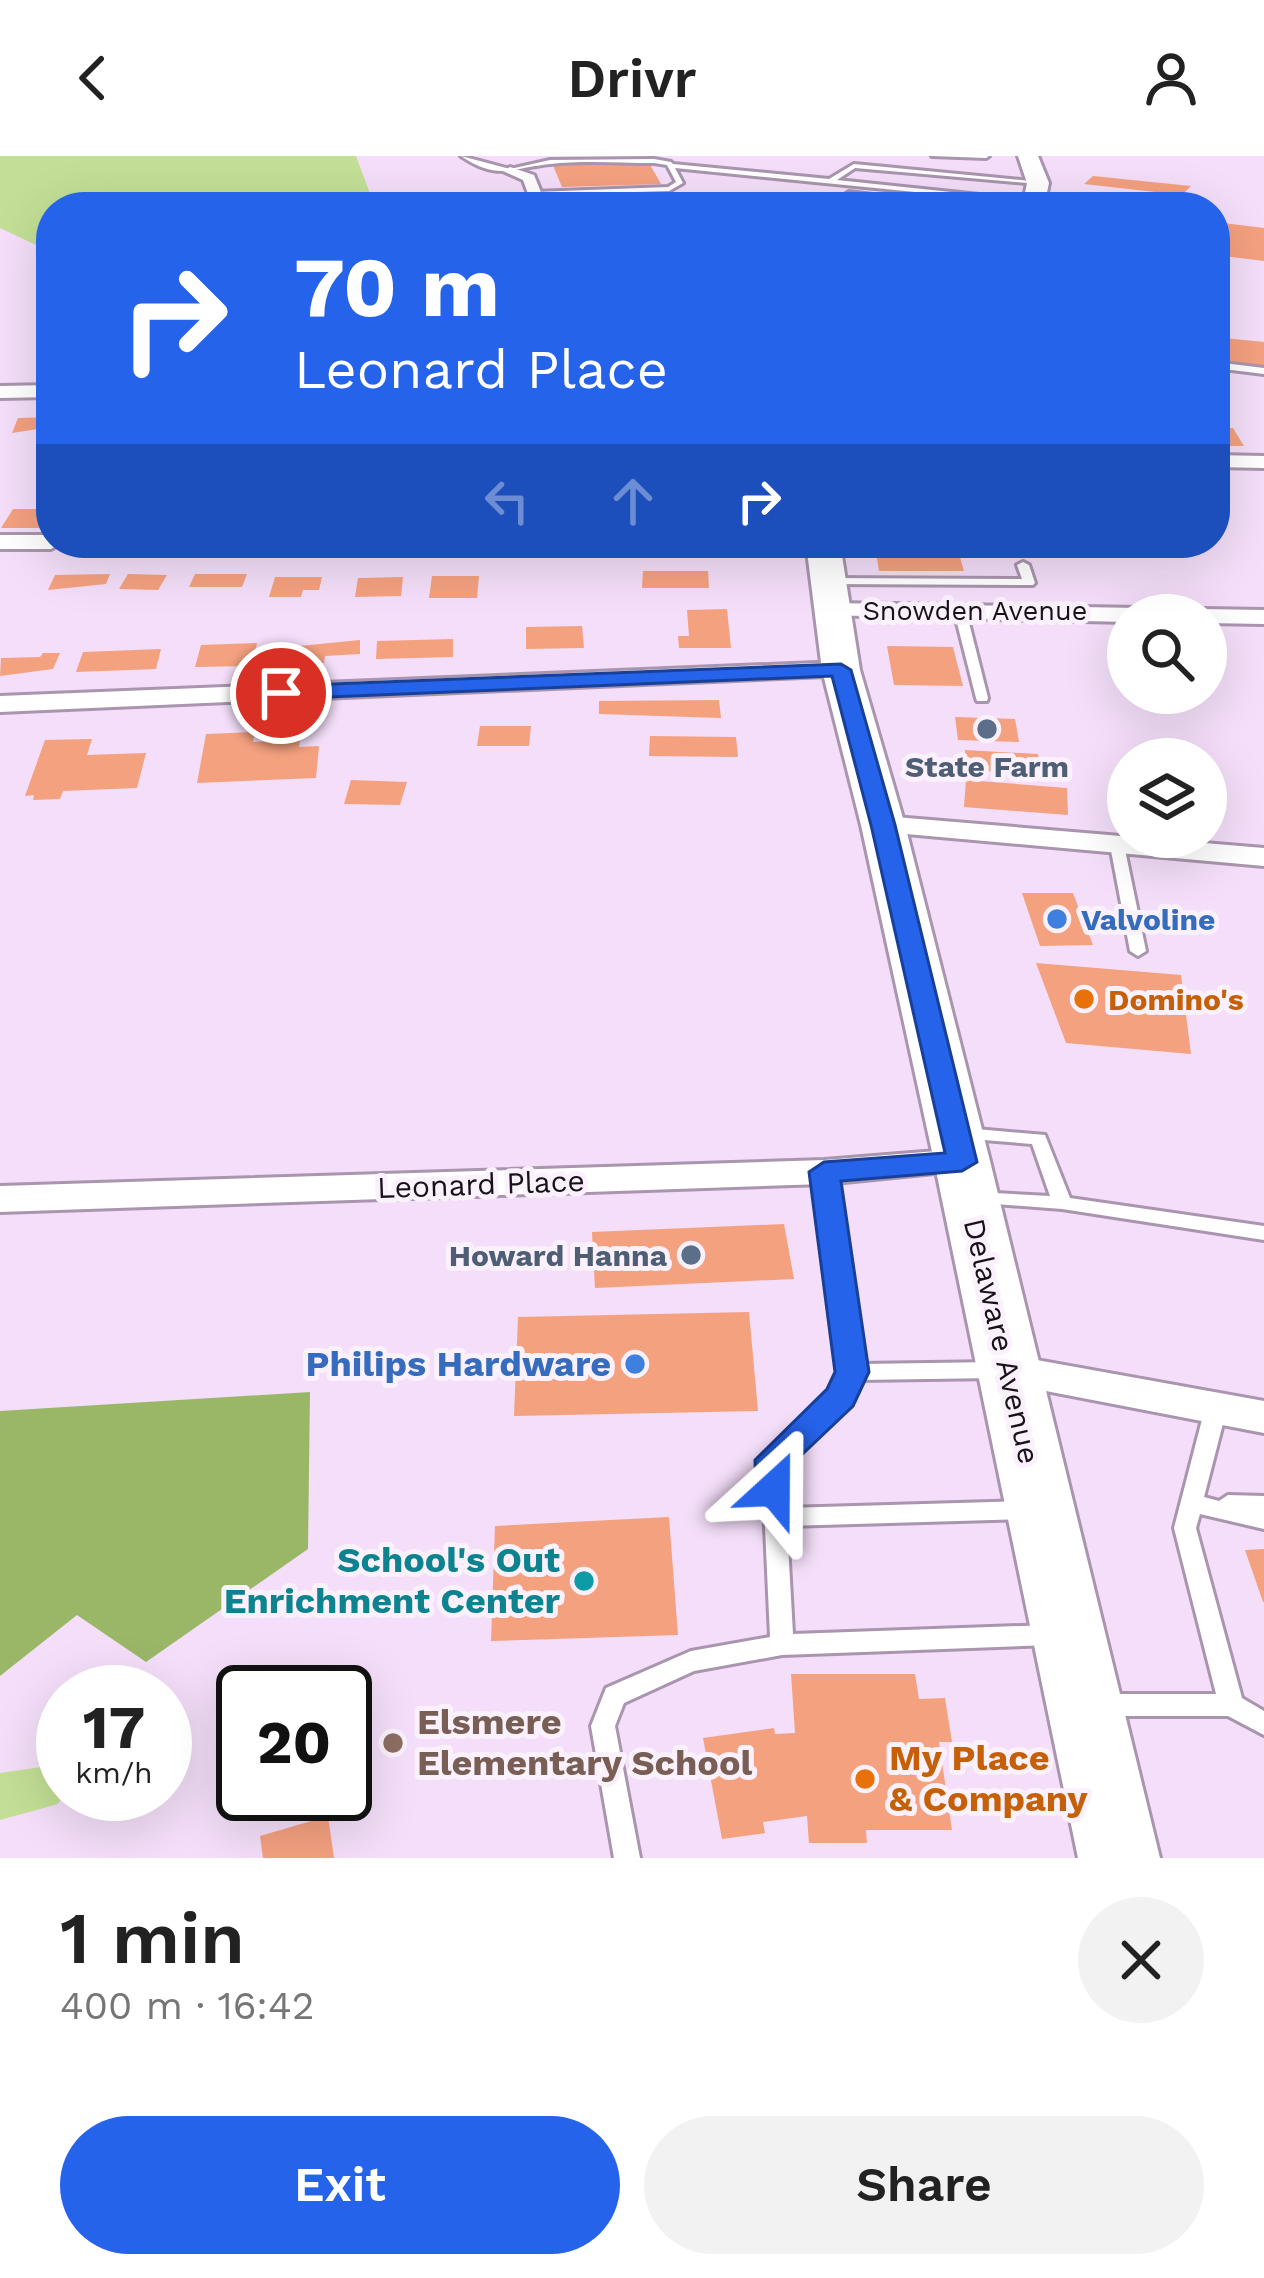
<!DOCTYPE html>
<meta charset="utf-8">
<style>
:root{--surface:#fff;--page:#f2f2f2;--text:#222;--muted:#767676;--accent:#2563eb}
body{margin:0;font-family:"Work Sans",sans-serif;background:var(--page);color:var(--text);height:100vh;display:flex;flex-direction:column;font-size:45px;white-space:nowrap}
*{box-sizing:border-box;margin:0}
p{font-size:39px;color:var(--muted)}
.icon{flex:none;width:66px;height:66px;fill:none;stroke:currentColor;stroke-width:2;stroke-linecap:round;stroke-linejoin:round}
.map{position:relative;height:1702px;overflow:hidden}
.drawer{display:flex;flex-direction:column;background:var(--surface);flex:1}
.drawer>*{flex:none}
.banner{position:absolute;left:36px;top:36px;width:1194px;height:366px;border-radius:48px;box-shadow:0 12px 48px #0002;background:#2563eb;color:#fff;overflow:hidden}
.tools{position:absolute;left:1107px;top:438px;display:grid;gap:24px}
.tools a{display:grid;place-items:center;width:120px;height:120px;border-radius:50%;background:var(--surface);box-shadow:0 12px 48px #0002;font-size:60px}
.speed{position:absolute;left:36px;top:1509px;display:flex;gap:24px;font-size:60px;font-weight:700;text-align:center}
.speed>*{display:grid;place-content:center;width:156px;height:156px;border-radius:50%;background:var(--surface);box-shadow:0 12px 48px #0002;line-height:1}
.speed small{font-size:30px;font-weight:400}
.speed .limit{border:6px solid #111;border-radius:18px;background:#fff;color:#111}
.pin{position:absolute;display:grid;place-items:center;width:102px;height:102px;color:#fff;margin:-51px;border:6px solid #fff;border-radius:50%;box-shadow:0 3px 12px #0007}
.me{position:absolute;width:132px;margin:-66px;rotate:24deg;stroke-linejoin:round;filter:drop-shadow(0 0 9px #0008)}
.turn{display:flex;align-items:center;gap:42px;height:252px;padding:0 60px;font-size:54px}
.turn .icon{width:156px;height:156px;stroke-width:2.5}
.turn b{display:block;font-size:84px;line-height:102px}
.lanes{display:flex;align-items:center;height:114px;padding:0 60px;background:#0003;justify-content:center;gap:60px;direction:ltr}
.lanes .off{opacity:.35}
.round{display:grid;place-items:center;flex:none;width:126px;height:126px;border-radius:63px;background:var(--page)}
.head{display:flex;align-items:center;justify-content:space-between;height:204px;padding:0 60px}
h1{font-size:72px;font-weight:600;line-height:90px}
.action{display:flex;gap:24px;margin-top:auto;padding:24px 60px}
.action a{flex:1;height:138px;border-radius:72px;background:var(--accent);color:#fff;font-size:48px;font-weight:600;line-height:138px;text-align:center}
.action a+a{background:var(--page);color:var(--text)}
header{display:flex;justify-content:space-between;align-items:center;height:156px;padding:0 60px;background:var(--surface);font-size:54px;font-weight:600}
.map>svg:first-child{display:block}
.green{fill:#c3df95}
.forest{fill:#9ab768}
.building{fill:#f4a17f}
.lines{fill:none;stroke-linecap:round;stroke-linejoin:round}
.service-casing{stroke:#a995ae;stroke-width:6}
.minor-casing{stroke:#a995ae;stroke-width:6}
.primary-casing{stroke:#a995ae;stroke-width:6}
.service{fill:#fff;fill-rule:evenodd}
.minor{fill:#fff;fill-rule:evenodd}
.primary{fill:#fff;fill-rule:evenodd}
.route{fill:#2563eb;stroke:#184099;stroke-width:3}
.service-dot{fill:#5c6f8a;stroke:#faf1fc;stroke-width:4.5}
.shop-dot{fill:#3f7fe0;stroke:#faf1fc;stroke-width:4.5}
.food-dot{fill:#e8710a;stroke:#faf1fc;stroke-width:4.5}
.culture-dot{fill:#0f9aa8;stroke:#faf1fc;stroke-width:4.5}
.education-dot{fill:#8d6e63;stroke:#faf1fc;stroke-width:4.5}
.labels{text-anchor:middle;dominant-baseline:central;stroke-width:10;stroke-linejoin:round;paint-order:stroke}
.far-street-label{font-size:27px;fill:#18111a;stroke:#faf1fc}
.service-label{font-size:30px;font-weight:bold;fill:#4e5e75;stroke:#faf1fc}
.shop-label{font-size:30px;font-weight:bold;fill:#366cbe;stroke:#faf1fc;text-anchor:start}
.food-label{font-size:30px;font-weight:bold;fill:#c56008;stroke:#faf1fc;text-anchor:start}
.street-label{font-size:30px;fill:#18111a;stroke:#faf1fc}
.near-shop-label{font-size:36px;font-weight:bold;fill:#366cbe;stroke:#faf1fc;text-anchor:end}
.near-culture-label{font-size:36px;font-weight:bold;fill:#0d838f;stroke:#faf1fc;text-anchor:end}
.near-education-label{font-size:36px;font-weight:bold;fill:#785e54;stroke:#faf1fc;text-anchor:start}
.near-food-label{font-size:36px;font-weight:bold;fill:#c56008;stroke:#faf1fc;text-anchor:start}
</style>
<header><svg class="icon" aria-label="back" viewBox="0 0 24 24"><path d="M15 5l-7 7 7 7"/></svg>Drivr<svg class="icon" aria-label="person" viewBox="0 0 24 24"><circle cx="12" cy="8" r="4"/><path d="M4 21q1-7 8-7t8 7"/></svg></header>
<div class="map">
<svg width="1264" height="1702" viewBox="0 0 1264 1702">
<rect width="100%" height="100%" fill="#f4def9"/>
<!-- green -->
<g class="green">
<polygon points="0,0 356,0 375,51 51,51 51,96 0,72"/>
<polygon points="55,1609 63,1616 64,1638 58,1648 0,1664 0,1617"/>
</g>
<!-- forest -->
<polygon class="forest" points="310,1236 308,1393 146,1506 77,1459 0,1520 0,1255"/>
<!-- building -->
<g class="building">
<polygon points="648,5 661,28 562,31 552,7"/>
<polygon points="1093,20 1191,30 1182,39 1084,28"/>
<polygon points="605,36 625,36 633,51 567,51 564,42"/>
<polygon points="902,36 968,42 958,51 890,45"/>
<polygon points="1215,66 1264,72 1264,105 1215,99"/>
<polygon points="1215,181 1264,186 1264,210 1215,205"/>
<polygon points="51,261 51,271 12,277 18,262"/>
<polygon points="1215,272 1233,272 1244,290 1215,290"/>
<polygon points="13,353 50,353 51,365 47,372 1,372"/>
<polygon points="875,390 957,391 964,415 879,415"/>
<polygon points="643,415 708,415 709,432 642,432"/>
<polygon points="110,418 106,428 48,434 55,419"/>
<polygon points="128,418 167,419 158,434 119,433"/>
<polygon points="195,418 247,418 242,431 189,431"/>
<polygon points="432,420 479,420 477,442 429,442"/>
<polygon points="275,421 322,421 319,434 303,434 301,441 269,441"/>
<polygon points="403,421 401,440 355,441 358,422"/>
<polygon points="727,453 731,492 679,492 678,480 689,480 687,454"/>
<polygon points="582,470 584,492 526,493 526,471"/>
<polygon points="453,483 453,501 376,503 377,485"/>
<polygon points="360,484 360,498 325,500 324,507 277,509 279,492"/>
<polygon points="257,487 252,510 195,511 201,489"/>
<polygon points="887,490 953,491 963,530 894,529"/>
<polygon points="161,493 156,513 76,516 83,496"/>
<polygon points="43,497 60,497 53,513 0,520 1,502 40,501"/>
<polygon points="719,544 721,562 599,558 599,545"/>
<polygon points="955,561 1015,563 1019,586 958,584"/>
<polygon points="480,570 531,570 529,590 477,590"/>
<polygon points="255,576 253,586 300,584 299,591 319,590 316,622 197,627 206,578"/>
<polygon points="650,580 736,581 738,601 649,600"/>
<polygon points="92,583 87,599 146,597 137,632 63,635 60,643 33,644 34,639 25,640 45,584"/>
<polygon points="965,594 1038,598 1041,618 966,614"/>
<polygon points="351,624 407,626 400,649 344,648"/>
<polygon points="966,624 1067,632 1068,659 964,651"/>
<polygon points="1022,737 1073,737 1093,789 1040,790"/>
<polygon points="1036,807 1181,819 1191,898 1066,887"/>
<polygon points="784,1068 794,1123 595,1132 592,1076"/>
<polygon points="749,1156 758,1255 514,1260 518,1161"/>
<polygon points="669,1361 678,1479 491,1485 495,1370"/>
<polygon points="1264,1393 1264,1446 1263,1446 1245,1394"/>
<polygon points="791,1518 915,1518 919,1543 945,1542 952,1586 939,1586 952,1674 866,1674 867,1687 809,1687 807,1660 763,1666 765,1677 722,1683 703,1582 774,1572 775,1578 795,1577"/>
<polygon points="328,1660 334,1702 263,1702 260,1680"/>
</g>
<g class="lines">
<!-- service casing -->
<g class="service-casing">
<g id="service">
<path d="M 461,0 L 510,13 L 550,4 L 654,3 L 671,6 L 673,8 L 829,23 L 854,8 L 1041,26 L 1038,28 L 855,12 L 837,24 L 1037,45 L 1035,48 L 675,12 L 683,27 L 669,35 L 536,39 L 534,36 L 668,31 L 676,26 L 667,9 L 654,7 C 620,7 584,4 550,8 C 511,12 498,25 461,0 Z"/>
<polygon points="932,0 989,0 986,2"/>
<polygon points="849,36 873,39 852,39 835,51 826,51"/>
<polygon points="539,42 537,45 439,47 435,45"/>
<polygon points="1077,43 1083,44 1077,51 1069,51"/>
<polygon points="739,45 785,49 789,51 733,51"/>
<polygon points="658,46 694,49 698,51 655,50"/>
<polygon points="1215,206 1264,212 1264,218 1215,212"/>
<polygon points="1023,406 1029,409 1035,427 1033,429 827,428 821,425 827,422 1022,423 1017,409"/>
<polygon points="960,451 966,455 988,542 987,545 977,545 976,542 954,455"/>
<polygon points="1117,685 1124,689 1146,795 1138,800 1130,795 1110,689"/>
<polygon points="965,972 1045,979 1070,1042 1264,1070 1264,1084 1062,1053 969,1046 967,1042 969,1038 976,1036 1050,1040 1032,988 959,982 956,978 959,974"/>
<polygon points="824,1010 831,1012 833,1016 861,1208 996,1206 1003,1209 1006,1214 1003,1219 996,1222 859,1224 848,1247 784,1308 786,1352 1028,1345 1036,1348 1039,1354 1036,1360 1028,1363 787,1370 793,1478 1050,1469 1058,1472 1062,1479 1058,1486 1050,1489 782,1499 694,1515 624,1547 615,1570 640,1702 614,1702 591,1570 606,1532 691,1495 770,1481 762,1305 765,1299 833,1236 842,1216 815,1016 817,1012"/>
<polygon points="1216,1244 1223,1246 1227,1252 1204,1341 1219,1345 1228,1339 1264,1340 1264,1373 1200,1358 1196,1372 1242,1542 1264,1555 1264,1579 1228,1560 1103,1560 1094,1557 1091,1549 1094,1541 1103,1538 1216,1538 1174,1372 1205,1252 1209,1246"/>
</g>
</g>
<!-- minor casing -->
<g class="minor-casing">
<g id="minor">
<polygon points="510,11 534,19 547,51 533,51 523,24 503,15"/>
<polygon points="51,229 51,241 0,242 0,230"/>
<polygon points="1215,299 1264,300 1264,312 1215,311"/>
<polygon points="0,379 51,379 51,387 61,387 51,393 0,393"/>
<polygon points="703,387 833,387 834,388 823,395 714,394"/>
<polygon points="830,447 1264,454 1264,468 1206,467 1206,459 1128,459 1128,466 822,459 818,454"/>
<polygon points="841,506 854,514 850,519 0,556 0,540"/>
<polygon points="883,660 1264,692 1264,710 873,675 869,669"/>
<polygon points="962,993 975,997 980,1005 975,1013 824,1028 0,1056 0,1030 824,1004"/>
<polygon points="1009,1199 1264,1245 1264,1277 994,1225 988,1214 994,1203"/>
</g>
</g>
<!-- primary casing -->
<g class="primary-casing">
<g id="primary">
<polygon points="1018,0 1038,0 1049,27 1044,51 1022,51 1027,27"/>
<polygon points="806,387 840,387 860,514 905,669 990,1005 1160,1702 1078,1702 934,1005 861,669 822,514"/>
</g>
</g>
<!-- service -->
<use href="#service" class="service"/>
<!-- minor -->
<use href="#minor" class="minor"/>
<!-- primary -->
<use href="#primary" class="primary"/>
</g>
<!-- route -->
<polygon class="route" points="841,508 851,514 895,669 977,1006 962,1015 841,1025 869,1216 853,1250 791,1309 793,1333 787,1343 774,1347 761,1343 756,1333 755,1304 827,1233 835,1216 809,1016 824,1006 945,997 871,669 832,520 281,543 270,537 281,530"/>
<!-- markers -->
<g class="service-dot">
<circle cx="987" cy="573" r="12"/>
<circle cx="691" cy="1099" r="12"/>
</g>
<g class="shop-dot">
<circle cx="1057" cy="763" r="12"/>
<circle cx="635" cy="1208" r="12"/>
</g>
<g class="food-dot">
<circle cx="1084" cy="843" r="12"/>
<circle cx="865" cy="1623" r="12"/>
</g>
<circle class="culture-dot" cx="584" cy="1425" r="12"/>
<circle class="education-dot" cx="393" cy="1587" r="12"/>
<g class="labels">
<!-- far-street labels -->
<g class="far-street-label">
<text x="975" y="455">Snowden Avenue</text>
</g>
<!-- service labels -->
<g class="service-label">
<text x="987" y="610">State Farm</text>
<text x="667" y="1099" text-anchor="end">Howard Hanna</text>
</g>
<!-- shop labels -->
<g class="shop-label">
<text x="1081" y="763">Valvoline</text>
</g>
<!-- food labels -->
<g class="food-label">
<text x="1108" y="843">Domino's</text>
</g>
<!-- street labels -->
<g class="street-label">
<text transform="translate(481 1028) rotate(-2)">Leonard Place</text>
<text transform="translate(1002 1185) rotate(77)">Delaware Avenue</text>
</g>
<!-- near-shop labels -->
<g class="near-shop-label">
<text x="611" y="1208">Philips Hardware</text>
</g>
<!-- near-culture labels -->
<g class="near-culture-label">
<text x="560" y="1404">School's Out<tspan x="560" dy="41">Enrichment Center</tspan></text>
</g>
<!-- near-education labels -->
<g class="near-education-label">
<text x="417" y="1566">Elsmere<tspan x="417" dy="41">Elementary School</tspan></text>
</g>
<!-- near-food labels -->
<g class="near-food-label">
<text x="889" y="1602">My Place<tspan x="889" dy="41">&amp; Company</tspan></text>
</g>
</g>
</svg>
<div class="tools">
<a><svg class="icon" aria-label="search" viewBox="0 0 24 24"><circle cx="10" cy="10" r="6"/><path d="M15 15l6 6"/></svg></a>
<a><svg class="icon" aria-label="layers" viewBox="0 0 24 24"><path d="M12 4l9 5-9 5-9-5zM3 14l9 5 9-5"/></svg></a>
</div>
<div class="speed"><div>17<small>km/h</small></div><div class="limit">20</div></div>
<div class="pin" style="left:281px;top:537px;background:#d93025"><svg class="icon" aria-label="arrive" viewBox="0 0 24 24"><path d="M6 21V4h12l-3 4 3 4H6"/></svg></div>
<svg class="me" style="left:774px;top:1333px" viewBox="-20 -20 40 40"><path d="M0-17L14 15 0 8-14 15z" fill="#2563eb" stroke="#fff" stroke-width="4"/></svg>
<div class="banner">
<div class="turn"><svg class="icon" aria-label="right" viewBox="0 0 24 24"><path d="M7 20v-9h11M14 6l5 5-5 5"/></svg><div><b>70 m</b>Leonard Place</div></div>
<div class="lanes"><svg class="icon off" aria-label="left" viewBox="0 0 24 24"><path d="M17 20v-9H6M10 6l-5 5 5 5"/></svg><svg class="icon off" aria-label="ahead" viewBox="0 0 24 24"><path d="M12 20V5M6 11l6-6 6 6"/></svg><svg class="icon" aria-label="right" viewBox="0 0 24 24"><path d="M7 20v-9h11M14 6l5 5-5 5"/></svg></div>
</div>
</div>
<section class="drawer">
<div class="head"><div><h1>1 min</h1><p>400 m · 16:42</p></div><a class="round"><svg class="icon" aria-label="close" viewBox="0 0 24 24"><path d="M6 6l12 12M18 6L6 18"/></svg></a></div>
<div class="action"><a>Exit</a><a>Share</a></div>
</section>
